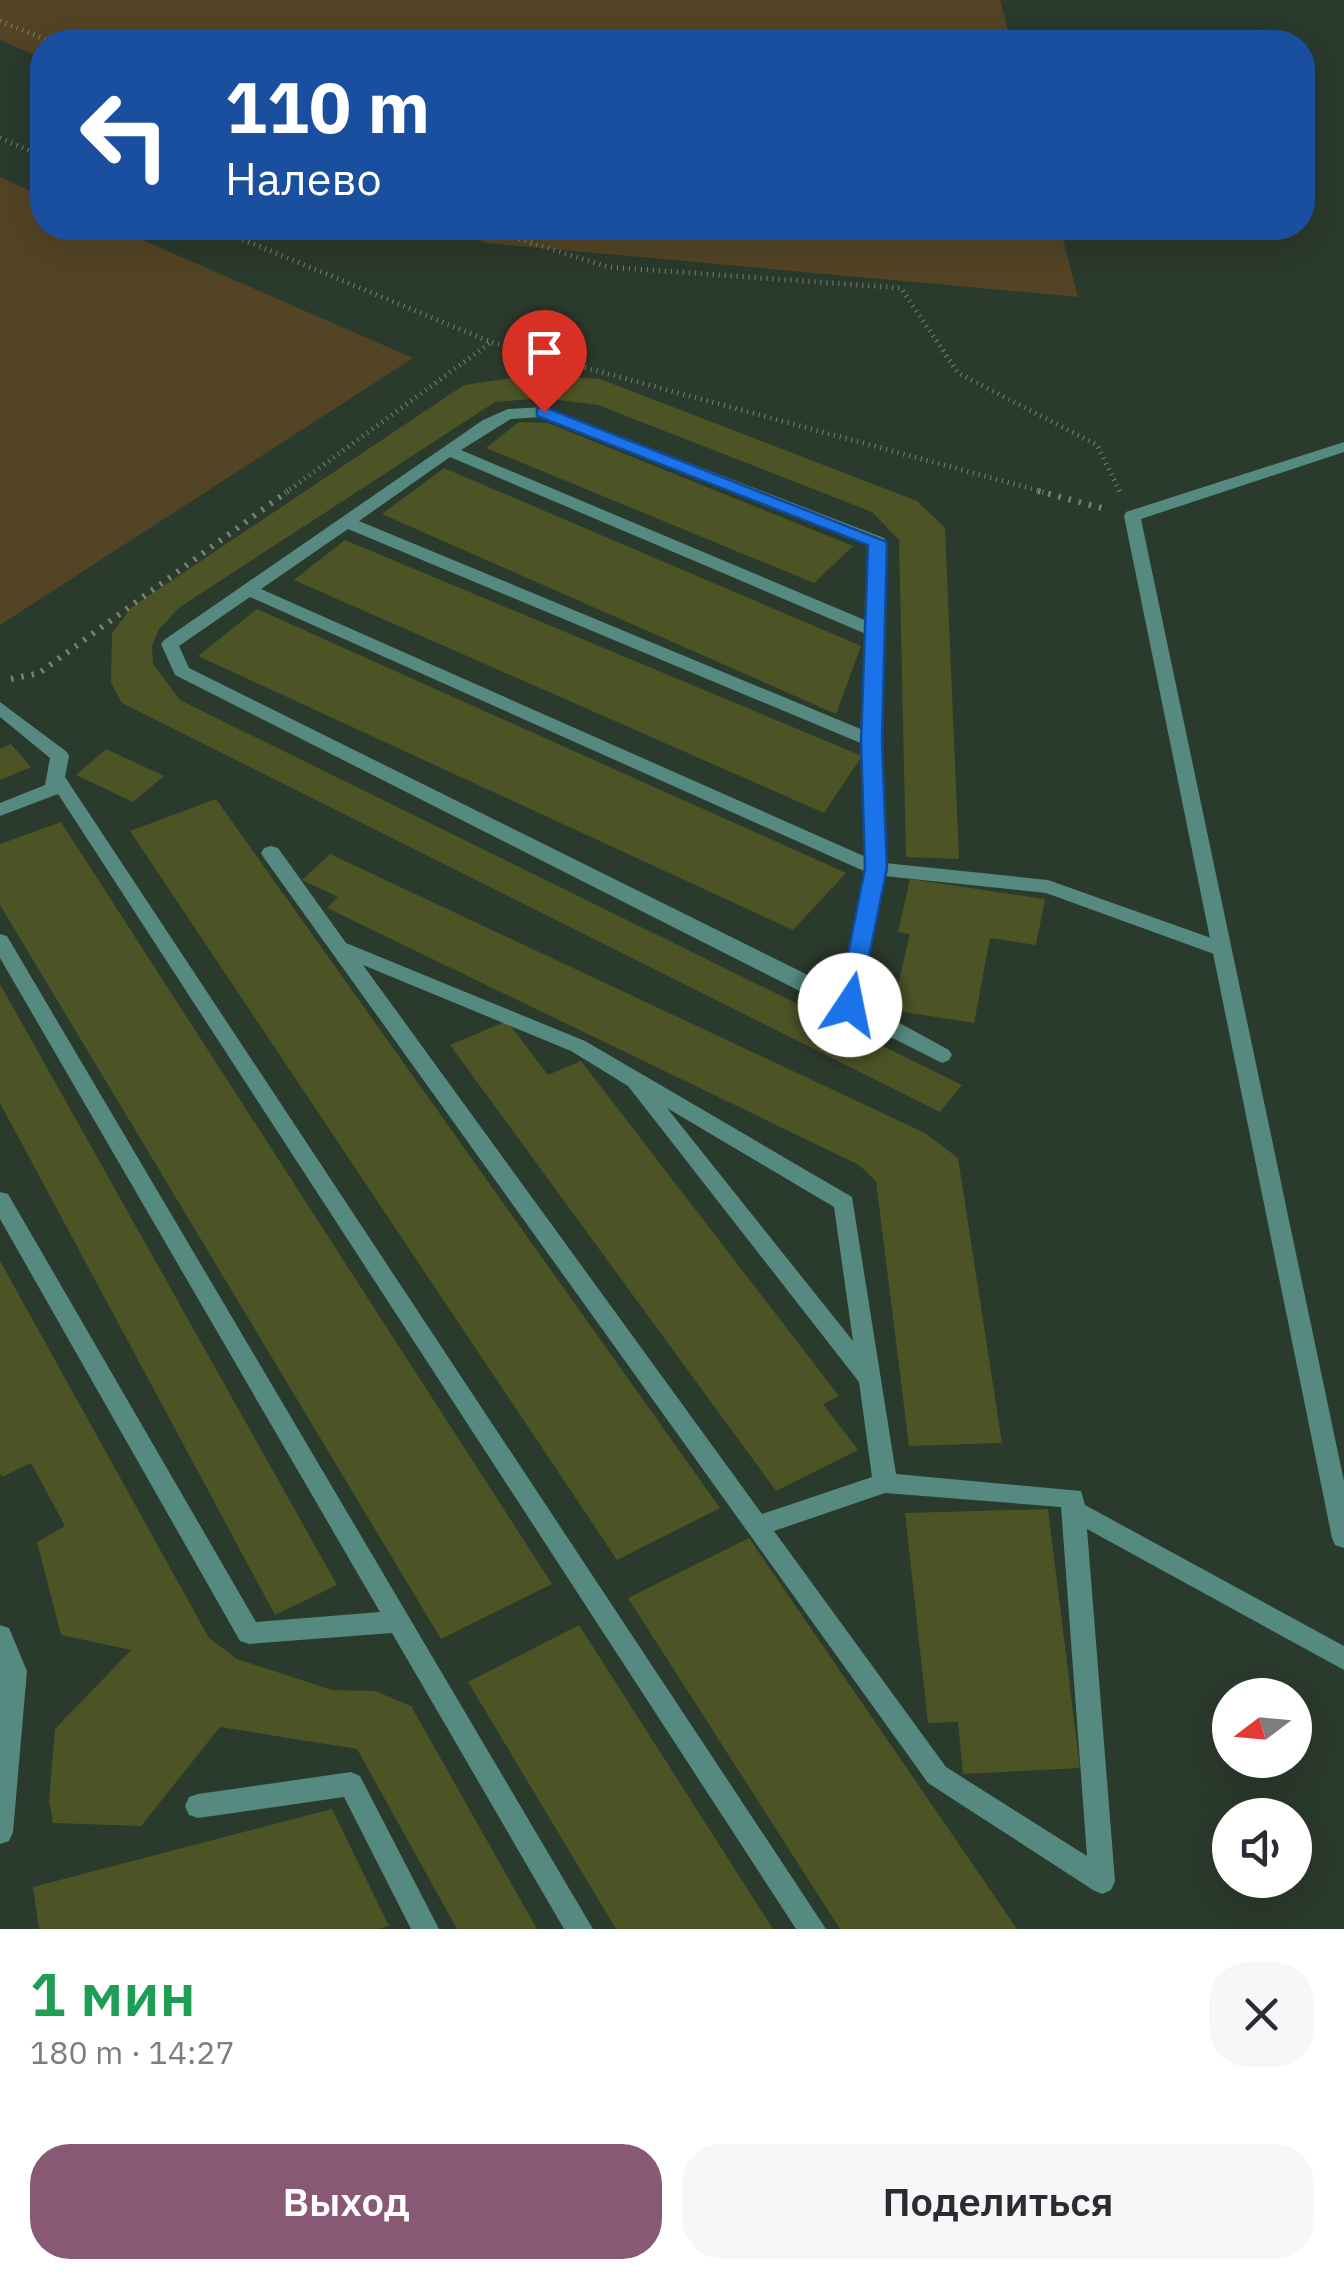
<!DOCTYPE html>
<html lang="ru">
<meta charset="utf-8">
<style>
:root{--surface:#fff;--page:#f7f7f7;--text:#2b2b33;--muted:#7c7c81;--accent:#895874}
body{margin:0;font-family:"IBM Plex Sans",sans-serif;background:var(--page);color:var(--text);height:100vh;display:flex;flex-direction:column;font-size:38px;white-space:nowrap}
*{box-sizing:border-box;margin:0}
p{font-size:32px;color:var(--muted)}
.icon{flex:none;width:55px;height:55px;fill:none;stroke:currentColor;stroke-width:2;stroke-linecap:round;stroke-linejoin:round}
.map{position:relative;height:1929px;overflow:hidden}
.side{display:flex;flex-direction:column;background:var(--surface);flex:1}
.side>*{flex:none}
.hud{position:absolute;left:30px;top:30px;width:1285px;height:210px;border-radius:40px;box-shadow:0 10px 40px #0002;background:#1a4fa0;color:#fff;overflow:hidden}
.needle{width:65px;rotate:254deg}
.tools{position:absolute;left:1212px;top:1678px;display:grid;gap:20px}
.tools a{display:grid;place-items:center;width:100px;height:100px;border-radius:50%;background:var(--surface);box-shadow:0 10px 40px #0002;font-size:50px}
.pin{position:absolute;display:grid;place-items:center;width:85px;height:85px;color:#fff;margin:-102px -42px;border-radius:50% 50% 50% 0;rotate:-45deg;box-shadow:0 0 10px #0007}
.pin .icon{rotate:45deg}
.me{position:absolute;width:110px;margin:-55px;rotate:11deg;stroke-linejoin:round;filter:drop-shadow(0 0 8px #0008)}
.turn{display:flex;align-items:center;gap:35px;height:210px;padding:0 30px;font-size:45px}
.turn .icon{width:130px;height:130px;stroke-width:2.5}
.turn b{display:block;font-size:70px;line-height:85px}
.round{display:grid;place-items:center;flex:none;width:105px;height:105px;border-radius:40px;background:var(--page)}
.headline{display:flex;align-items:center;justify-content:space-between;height:170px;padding:0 30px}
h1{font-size:60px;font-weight:600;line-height:75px;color:#1e9e55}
.cta{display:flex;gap:20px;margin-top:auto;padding:20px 30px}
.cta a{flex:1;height:115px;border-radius:40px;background:var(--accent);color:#fff;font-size:40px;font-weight:600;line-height:115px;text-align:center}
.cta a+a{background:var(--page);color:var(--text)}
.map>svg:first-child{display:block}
.green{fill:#534425}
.building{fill:#4c5426}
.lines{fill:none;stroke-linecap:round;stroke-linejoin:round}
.path-far1{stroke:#768377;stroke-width:5;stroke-dasharray:1 5;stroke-linecap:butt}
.path{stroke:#768377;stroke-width:6;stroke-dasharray:2.5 8;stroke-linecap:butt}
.lane{fill:#56897f;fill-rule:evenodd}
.street{fill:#56897f;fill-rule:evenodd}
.route{fill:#1a73e8;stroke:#114b97;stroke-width:2.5}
</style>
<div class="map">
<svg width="1344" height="1929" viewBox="0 0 1344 1929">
<rect width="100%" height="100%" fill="#2a3a2c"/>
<!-- green -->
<g class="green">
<polygon points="0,0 1000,0 1011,42 42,42 42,58 0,40"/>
<polygon points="0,177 42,196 42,228 115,228 413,358 0,625"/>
<polygon points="449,228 1060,228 1078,297 486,243"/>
</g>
<!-- building -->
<g class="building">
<polygon points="531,375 600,379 917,501 945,528 959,859 906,857 899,540 872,512 598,405 544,398 495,402 180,607 159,629 152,646 153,664 180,700 962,1085 940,1112 122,703 111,682 112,633 132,607 464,385"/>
<polygon points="519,422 548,423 853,546 814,583 486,448"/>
<polygon points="444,468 861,646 836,714 382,514"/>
<polygon points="345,540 862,756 824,813 294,580"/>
<polygon points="257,609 846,873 793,930 198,656"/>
<polygon points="11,744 31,767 0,780 0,749"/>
<polygon points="106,749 164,776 133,802 76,775"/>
<polygon points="216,799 720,1508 617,1560 130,831"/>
<polygon points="61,822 552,1584 441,1639 0,905 0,844"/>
<polygon points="330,854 925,1133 958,1158 1002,1443 909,1446 876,1181 859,1165 327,908 338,897 302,880"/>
<polygon points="910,879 1045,899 1036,945 990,938 974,1023 892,1010 910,934 898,932"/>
<polygon points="0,984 337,1585 275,1615 0,1103"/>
<polygon points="507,1021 548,1075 581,1061 839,1396 823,1404 858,1450 776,1491 450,1045"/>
<polygon points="0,1261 209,1638 237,1659 332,1690 375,1691 411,1706 537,1929 457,1929 357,1749 220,1727 141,1826 53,1823 49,1801 55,1729 131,1650 61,1635 37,1542 65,1526 31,1463 2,1477 0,1473"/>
<polygon points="1048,1509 1080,1768 963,1774 958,1722 928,1723 905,1513"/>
<polygon points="749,1538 1017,1929 840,1929 628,1598"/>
<polygon points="579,1625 773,1929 616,1929 468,1682"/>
<polygon points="332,1809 389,1926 377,1929 39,1929 33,1887"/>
</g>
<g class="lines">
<!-- path-far1 -->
<g class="path-far1">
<polyline points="0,21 52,42"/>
<polyline points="0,138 42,156"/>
<polyline points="215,228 491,342 1047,493"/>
<polyline points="485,228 608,267 901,288 958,373 1097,445 1120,492"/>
<polyline points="285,493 490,343"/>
</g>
<!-- path -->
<g class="path">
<polyline points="1038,491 1102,508"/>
<polyline points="11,679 39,673 288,491"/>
</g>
<!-- lane -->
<g class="lane">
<path d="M 544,407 L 884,538 L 886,542 L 881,741 L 885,863 L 1048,880 L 1228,944 L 1231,949 L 1228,954 L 1214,954 L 1046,893 L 884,876 L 861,1002 L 949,1050 L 952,1055 L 949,1060 L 942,1063 L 175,675 L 161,644 L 164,640 L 483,420 L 508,409 ZM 542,417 L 869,545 L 867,621 L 461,450 L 511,419 ZM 450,457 L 866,634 L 863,730 L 359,521 ZM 348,529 L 863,744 L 866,857 L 261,589 ZM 250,597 L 866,872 L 842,992 L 189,668 L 179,646 Z"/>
<polygon points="0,702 67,752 69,756 65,777 826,1929 796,1929 58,794 0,816 0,803 45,785 50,758 0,717"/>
<path d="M 271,846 L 278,848 L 346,943 L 585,1041 L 852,1197 L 896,1474 L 1081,1491 L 1085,1505 L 1344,1646 L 1344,1670 L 1087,1529 L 1115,1881 L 1111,1890 L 1102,1894 L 1093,1890 L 928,1783 L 264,858 L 261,853 L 264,848 ZM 363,965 L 571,1051 L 628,1086 L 859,1382 L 872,1477 L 762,1514 ZM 667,1108 L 834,1207 L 853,1341 ZM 885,1493 L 1061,1507 L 1087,1856 L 946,1767 L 774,1531 Z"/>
<polygon points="0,934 7,936 593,1929 564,1929 392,1633 249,1644 240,1641 0,1219 0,1192 8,1194 256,1622 380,1612 0,958"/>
<polygon points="0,1625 9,1628 27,1671 13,1832 9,1841 0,1844"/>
<polygon points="351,1772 360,1776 439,1929 411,1929 344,1797 198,1818 189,1815 185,1806 189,1797 198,1794"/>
</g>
<!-- street -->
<polygon class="street" points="1344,442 1344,452 1141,519 1344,1481 1344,1548 1335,1545 1332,1538 1124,516 1126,512"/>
</g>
<!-- route -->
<polygon class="route" points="544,407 887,542 882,741 887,868 858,1011 850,1014 838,1005 865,868 861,741 868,545 537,416 537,408"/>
</svg>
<div class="tools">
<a><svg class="needle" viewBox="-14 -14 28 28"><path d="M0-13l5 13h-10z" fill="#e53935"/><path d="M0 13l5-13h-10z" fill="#7c7c81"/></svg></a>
<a><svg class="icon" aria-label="sound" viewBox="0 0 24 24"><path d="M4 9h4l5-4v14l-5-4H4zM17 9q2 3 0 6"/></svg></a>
</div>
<div class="pin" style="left:544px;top:412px;background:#d93025"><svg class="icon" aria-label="arrive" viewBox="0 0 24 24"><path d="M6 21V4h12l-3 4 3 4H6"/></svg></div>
<svg class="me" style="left:850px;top:1005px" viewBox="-20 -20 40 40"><circle r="19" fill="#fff"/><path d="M0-13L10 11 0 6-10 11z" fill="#1a73e8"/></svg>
<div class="hud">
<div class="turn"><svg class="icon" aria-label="left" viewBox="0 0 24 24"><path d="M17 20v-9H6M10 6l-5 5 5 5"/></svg><div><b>110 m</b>Налево</div></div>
</div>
</div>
<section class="side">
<div class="headline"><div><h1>1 мин</h1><p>180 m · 14:27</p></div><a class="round"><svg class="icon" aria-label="close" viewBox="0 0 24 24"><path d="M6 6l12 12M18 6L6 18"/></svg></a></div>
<div class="cta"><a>Выход</a><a>Поделиться</a></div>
</section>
